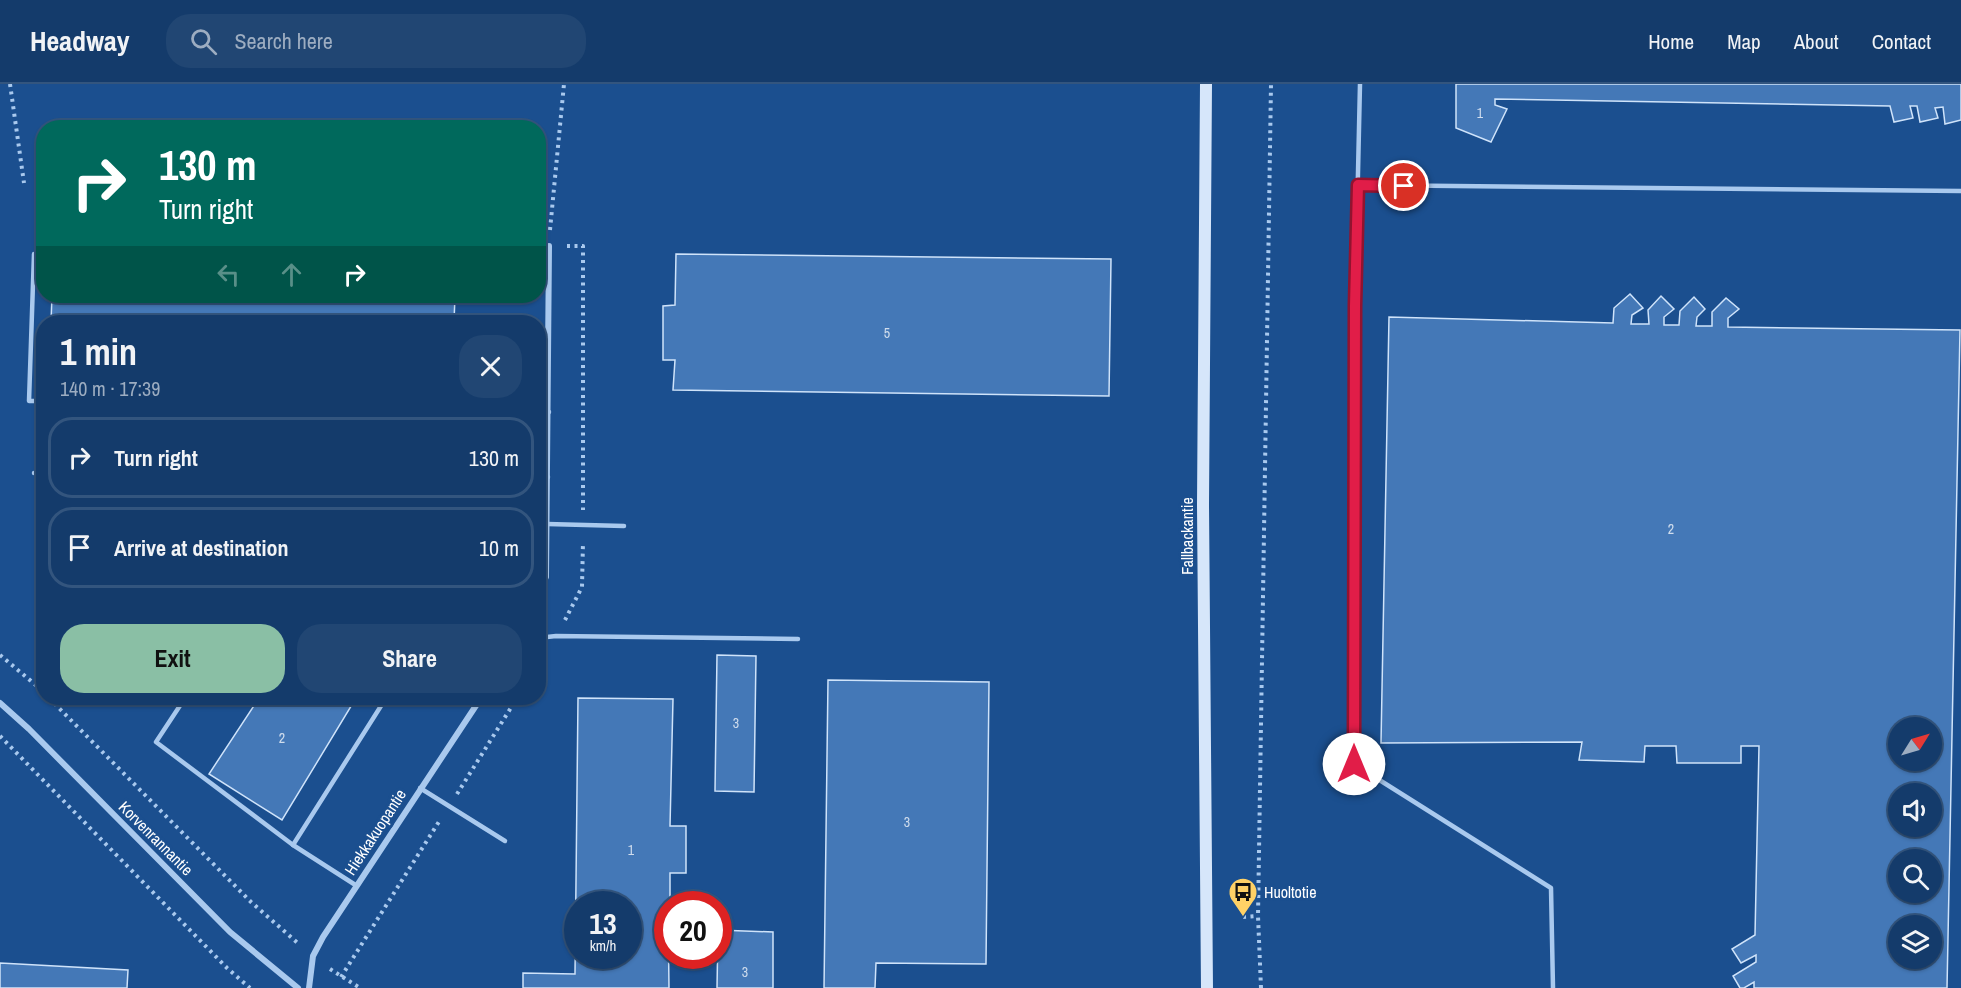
<!DOCTYPE html>
<meta charset="utf-8">
<style>
:root{--surface:#143b6b;--page:#214673;--text:#f1f3f6;--muted:#9dadc1;--line:#33557e;--accent:#8abfa5}
body{margin:0;font-family:"Archivo Narrow",sans-serif;background:var(--page);color:var(--text);height:100vh;display:flex;flex-direction:column;font-size:22px;white-space:nowrap}
*{box-sizing:border-box;margin:0}
p{font-size:20px;color:var(--muted)}
.icon{flex:none;width:33px;height:33px;fill:none;stroke:currentColor;stroke-width:2;stroke-linecap:round;stroke-linejoin:round}
.map{position:relative;flex:1;overflow:hidden}
.side{position:absolute;left:36px;top:231px;width:510px;height:390px;display:flex;flex-direction:column;background:var(--surface);border-radius:24px;box-shadow:0 2px 4px #0004,0 0 0 2px var(--line)}
.side>*{flex:none}
.guide{position:absolute;left:36px;top:36px;width:510px;height:183px;border-radius:24px;box-shadow:0 2px 4px #0004,0 0 0 2px var(--line);background:#00695c;color:#fff;overflow:hidden}
.needle{width:39px;rotate:53deg}
.fabs{position:absolute;left:1888px;top:633px;display:grid;gap:12px}
.fabs a{display:grid;place-items:center;width:54px;height:54px;border-radius:50%;background:var(--surface);box-shadow:0 2px 4px #0004,0 0 0 2px var(--line);font-size:30px}
.speed{position:absolute;left:564px;top:807px;display:flex;gap:12px;font-size:30px;font-weight:700;text-align:center}
.speed>*{display:grid;place-content:center;width:78px;height:78px;border-radius:50%;background:var(--surface);box-shadow:0 2px 4px #0004,0 0 0 2px var(--line);line-height:1}
.speed small{font-size:15px;font-weight:400}
.speed .limit{border:9px solid #d22;background:#fff;color:#111}
.pin{position:absolute;display:grid;place-items:center;width:51px;height:51px;color:#fff;margin:-26px;border:3px solid #fff;border-radius:50%;box-shadow:0 2px 6px #0007}
.me{position:absolute;width:66px;margin:-33px;rotate:0deg;stroke-linejoin:round;filter:drop-shadow(0 0 4px #0008)}
.turn{display:flex;align-items:center;gap:21px;height:126px;padding:0 24px;font-size:27px}
.turn .icon{width:78px;height:78px;stroke-width:2.5}
.turn b{display:block;font-size:42px;line-height:51px}
.lanes{display:flex;align-items:center;height:57px;padding:0 24px;background:#0003;justify-content:center;gap:30px;direction:ltr}
.lanes .off{opacity:.35}
.round{display:grid;place-items:center;flex:none;width:63px;height:63px;border-radius:24px;background:var(--page)}
.head{display:flex;align-items:center;justify-content:space-between;height:102px;padding:0 24px}
h1{font-size:36px;font-weight:700;line-height:45px}
.action{display:flex;gap:12px;margin-top:auto;padding:12px 24px}
.action a{flex:1;height:69px;border-radius:24px;background:var(--accent);color:#111;font-size:24px;font-weight:700;line-height:69px;text-align:center}
.action a+a{background:var(--page);color:var(--text)}
ul{padding:0;list-style:none}
li{display:flex;align-items:center;gap:18px;height:81px;margin:0 12px 9px;padding:0 12px;border:3px solid var(--line);border-radius:24px}
li div{flex:1}
li b{display:block;font-size:22px}
li em{font-style:normal}
header{display:flex;align-items:center;gap:36px;box-sizing:border-box;height:84px;padding:0 30px;background:var(--surface);border-bottom:2px solid var(--line)}
header strong{font-size:28px}
nav{display:flex;gap:33px;margin-inline-start:auto;font-size:21px}
.search{width:420px;height:54px;background:var(--page);display:flex;align-items:center;gap:15px;box-sizing:border-box;padding:0 21px;border-radius:24px;color:var(--muted);font-size:22px}
.map>svg:first-child{display:block}
.building{fill:#4478b7;stroke:#cfe3fa;stroke-width:1.5;fill-rule:evenodd}
.lines{fill:none;stroke-linecap:round;stroke-linejoin:round}
.path{stroke:#a9c9ee;stroke-width:4;stroke-dasharray:3 4.5;stroke-linecap:butt}
.lane{stroke:#a9c9ee;stroke-width:4.5}
.street{stroke:#a9c9ee;stroke-width:6}
.secondary{stroke:#d6e6fa;stroke-width:12}
.route-casing{stroke:#92132f;stroke-width:15}
.route{stroke:#e11d48;stroke-width:10}
.labels{text-anchor:middle;dominant-baseline:central;stroke-width:6;stroke-linejoin:round;paint-order:stroke}
.number-label{font-size:14px;fill:#d0dded}
.street-label{font-size:16px;fill:#fff;stroke:#1b4f8f}
.poi-label{font-size:16px;fill:#fff;stroke:#1b4f8f;text-anchor:start}
</style>
<header>
<strong>Headway</strong>
<div class="search"><svg class="icon" aria-label="search" viewBox="0 0 24 24"><circle cx="10" cy="10" r="6"/><path d="M15 15l6 6"/></svg>Search here</div>
<nav><a>Home</a><a>Map</a><a>About</a><a>Contact</a></nav>
</header>
<div class="map">
<svg width="1961" height="904" viewBox="0 0 1961 904">
<rect width="100%" height="100%" fill="#1b4f8f"/>
<!-- building -->
<g class="building">
<polygon points="1456,0 1961,0 1961,36 1945,40 1943,23 1935,24 1938,34 1920,38 1917,22 1910,22 1913,34 1894,38 1890,22 1495,15 1495,21 1507,25 1491,58 1456,44"/>
<polygon points="676,170 1111,175 1109,312 673,306 675,276 663,276 663,222 675,221"/>
<path d="M 1630,210 L 1643,224 L 1632,231 L 1631,240 L 1649,240 L 1648,226 L 1661,212 L 1674,225 L 1664,233 L 1664,241 L 1679,241 L 1680,227 L 1694,213 L 1705,225 L 1697,233 L 1696,242 L 1712,242 L 1712,228 L 1726,214 L 1739,225 L 1728,234 L 1728,243 L 1960,246 L 1947,904 L 1754,904 L 1754,898 L 1744,904 L 1740,904 L 1733,892 L 1756,878 L 1756,871 L 1741,879 L 1732,865 L 1755,851 L 1759,662 L 1741,662 L 1741,679 L 1677,679 L 1676,662 L 1645,662 L 1644,678 L 1579,676 L 1582,658 L 1381,659 L 1389,233 L 1613,239 L 1614,224 ZM 1899,644 L 1932,644 L 1932,676 L 1899,676 ZM 1899,710 L 1932,710 L 1932,742 L 1899,742 ZM 1899,776 L 1932,776 L 1932,808 L 1899,808 ZM 1899,842 L 1932,842 L 1932,874 L 1899,874 Z"/>
<polygon points="52,212 455,212 454,238 51,238"/>
<polygon points="39,428 44,428 44,534 37,534"/>
<polygon points="717,571 756,572 754,708 715,707"/>
<polygon points="828,596 989,598 986,880 876,879 875,904 824,904"/>
<polygon points="259,614 345,614 353,619 282,736 209,690"/>
<path d="M 578,614 L 673,615 L 670,742 L 686,742 L 686,789 L 670,789 L 670,820 L 668,820 L 669,904 L 523,904 L 523,889 L 575,890 ZM 578,820 L 628,820 L 628,872 L 578,872 Z"/>
<polygon points="718,846 773,848 773,904 717,904"/>
<polygon points="0,879 128,886 127,904 0,904"/>
</g>
<g class="lines">
<!-- path -->
<g class="path">
<polyline points="10,0 24,99"/>
<polyline points="550,146 564,0"/>
<polyline points="567,162 583,162 583,426"/>
<polyline points="565,536 582,503 583,458"/>
<polyline points="0,571 44,608"/>
<polyline points="538,580 545,571"/>
<polyline points="49,614 251,818 300,861"/>
<polyline points="0,652 227,884 250,904"/>
<polyline points="457,710 517,614"/>
<polyline points="1243,833 1258,832"/>
<polyline points="330,885 360,904"/>
<polyline points="341,893 440,736"/>
<polyline points="1261,904 1258,832 1271,0"/>
</g>
<!-- lane -->
<g class="lane">
<polyline points="1360,0 1355,222 1354,680 1551,804 1553,904"/>
<polyline points="1358,101 1961,107"/>
<polyline points="34,170 29,317 44,317"/>
<polyline points="538,328 549,328"/>
<polyline points="34,389 44,389"/>
<polyline points="538,393 548,393"/>
<polyline points="547,440 624,442"/>
<polyline points="538,554 556,552 798,555"/>
<polyline points="185,614 156,658 293,761"/>
<polyline points="420,704 505,757"/>
<polyline points="357,802 293,761 386,614"/>
</g>
<!-- street -->
<g class="street">
<polyline points="538,509 546,493 549,162"/>
<polyline points="0,619 29,645 230,848 298,904"/>
<polyline points="309,904 313,872 323,853 481,614"/>
</g>
<!-- secondary -->
<polyline class="secondary" points="1206,0 1203,421 1207,904"/>
</g>
<g class="lines">
<!-- route casing -->
<g class="route-casing">
<polyline id="route" points="1354,680 1355,222 1358,101 1404,102"/>
</g>
<!-- route -->
<use href="#route" class="route"/>
</g>
<!-- icons -->
<defs>
<g id="bus-pin" transform="scale(1.5)"><path d="M0 17L-7.5 6A9.5 9.5 0 1 1 7.5 6Z" fill="#ffd166" stroke="#1b4f8f"/><path d="M-5-6H5V4H4V6H2V4H-2V6H-4V4H-5ZM-3.5-4V0h7V-4ZM-3.5 1.2v1.5H-2V1.2ZM2 1.2v1.5H3.5V1.2Z" fill="#111"/></g>
</defs>
<g fill-rule="evenodd">
<use href="#bus-pin" x="1243" y="808"/>
</g>
<g class="labels">
<!-- number labels -->
<g class="number-label">
<text x="1480" y="29">1</text>
<text x="887" y="249">5</text>
<text x="1671" y="445">2</text>
<text x="736" y="639">3</text>
<text x="282" y="654">2</text>
<text x="907" y="738">3</text>
<text x="631" y="766">1</text>
<text x="745" y="888">3</text>
</g>
<!-- street labels -->
<g class="street-label">
<text transform="translate(1187 452) rotate(-90)">Fallbackantie</text>
<text transform="translate(375 748) rotate(-57)">Hiekkakuopantie</text>
<text transform="translate(156 754) rotate(45)">Korvenrannantie</text>
</g>
<!-- poi labels -->
<g class="poi-label">
<text x="1264" y="808">Huoltotie</text>
</g>
</g>
</svg>
<div class="fabs">
<a><svg class="needle" viewBox="-14 -14 28 28"><path d="M0-13l5 13h-10z" fill="#e53935"/><path d="M0 13l5-13h-10z" fill="#9dadc1"/></svg></a>
<a><svg class="icon" aria-label="sound" viewBox="0 0 24 24"><path d="M4 9h4l5-4v14l-5-4H4zM17 9q2 3 0 6"/></svg></a>
<a><svg class="icon" aria-label="search" viewBox="0 0 24 24"><circle cx="10" cy="10" r="6"/><path d="M15 15l6 6"/></svg></a>
<a><svg class="icon" aria-label="layers" viewBox="0 0 24 24"><path d="M12 4l9 5-9 5-9-5zM3 14l9 5 9-5"/></svg></a>
</div>
<div class="speed"><div>13<small>km/h</small></div><div class="limit">20</div></div>
<div class="pin" style="left:1404px;top:102px;background:#d93025"><svg class="icon" aria-label="arrive" viewBox="0 0 24 24"><path d="M6 21V4h12l-3 4 3 4H6"/></svg></div>
<svg class="me" style="left:1354px;top:680px" viewBox="-20 -20 40 40"><circle r="19" fill="#fff"/><path d="M0-13L10 11 0 6-10 11z" fill="#e11d48"/></svg>
<div class="guide">
<div class="turn"><svg class="icon" aria-label="right" viewBox="0 0 24 24"><path d="M7 20v-9h11M14 6l5 5-5 5"/></svg><div><b>130 m</b>Turn right</div></div>
<div class="lanes"><svg class="icon off" aria-label="left" viewBox="0 0 24 24"><path d="M17 20v-9H6M10 6l-5 5 5 5"/></svg><svg class="icon off" aria-label="ahead" viewBox="0 0 24 24"><path d="M12 20V5M6 11l6-6 6 6"/></svg><svg class="icon" aria-label="right" viewBox="0 0 24 24"><path d="M7 20v-9h11M14 6l5 5-5 5"/></svg></div>
</div>
<section class="side">
<div class="head"><div><h1>1 min</h1><p>140 m · 17:39</p></div><a class="round"><svg class="icon" aria-label="close" viewBox="0 0 24 24"><path d="M6 6l12 12M18 6L6 18"/></svg></a></div>
<ul>
<li><svg class="icon" aria-label="right" viewBox="0 0 24 24"><path d="M7 20v-9h11M14 6l5 5-5 5"/></svg><div><b>Turn right</b></div><em>130 m</em></li>
<li><svg class="icon" aria-label="arrive" viewBox="0 0 24 24"><path d="M6 21V4h12l-3 4 3 4H6"/></svg><div><b>Arrive at destination</b></div><em>10 m</em></li>
</ul>
<div class="action"><a>Exit</a><a>Share</a></div>
</section>
</div>
